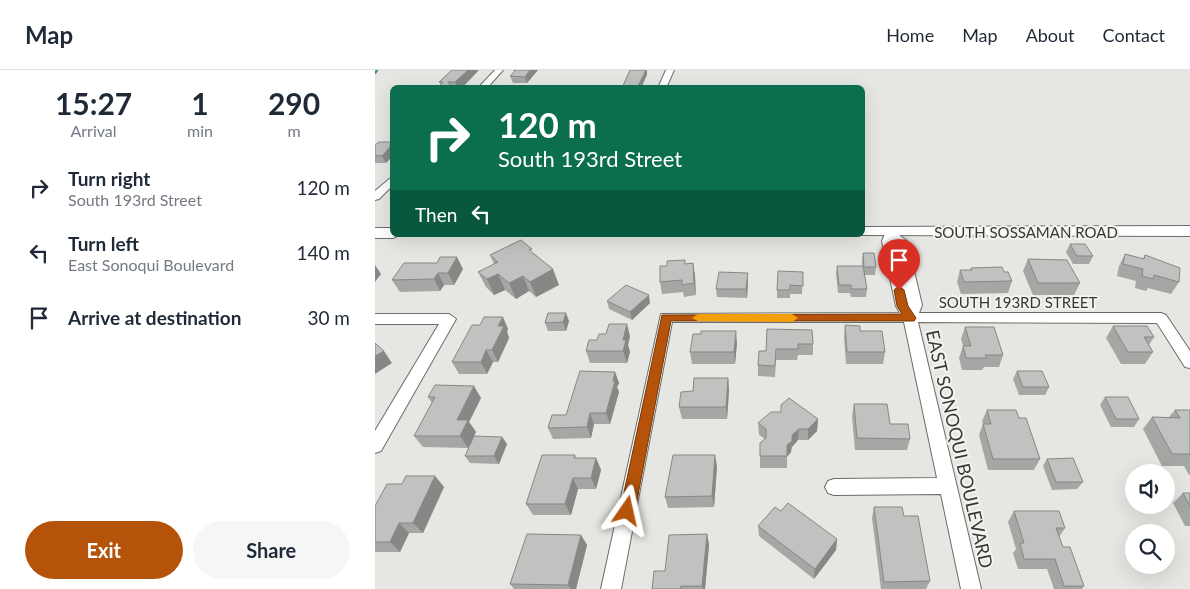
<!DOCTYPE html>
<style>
:root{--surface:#fff;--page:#f6f6f7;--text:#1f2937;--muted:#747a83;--line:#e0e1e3;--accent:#b45309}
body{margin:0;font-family:Lato,sans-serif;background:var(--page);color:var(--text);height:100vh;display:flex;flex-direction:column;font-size:19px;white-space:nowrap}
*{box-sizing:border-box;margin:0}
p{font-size:16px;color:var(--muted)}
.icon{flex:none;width:28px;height:28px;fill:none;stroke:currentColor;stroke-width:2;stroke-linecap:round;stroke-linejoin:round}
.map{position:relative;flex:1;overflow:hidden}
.sheet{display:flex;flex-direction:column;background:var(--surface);width:375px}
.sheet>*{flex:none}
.guide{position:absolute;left:15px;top:15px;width:475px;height:152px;border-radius:8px;box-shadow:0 5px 20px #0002;background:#0b6e4f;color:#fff;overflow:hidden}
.buttons{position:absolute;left:750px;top:394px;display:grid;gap:10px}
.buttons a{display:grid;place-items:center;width:50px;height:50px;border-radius:50%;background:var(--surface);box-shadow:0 5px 20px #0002;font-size:25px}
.pin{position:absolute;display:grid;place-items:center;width:42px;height:42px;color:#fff;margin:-51px -21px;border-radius:50% 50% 50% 0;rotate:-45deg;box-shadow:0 0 5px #0007}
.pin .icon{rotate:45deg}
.me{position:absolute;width:55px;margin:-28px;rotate:11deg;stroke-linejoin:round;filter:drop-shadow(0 0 4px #0008)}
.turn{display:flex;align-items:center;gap:18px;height:105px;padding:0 25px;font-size:22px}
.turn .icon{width:65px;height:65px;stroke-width:2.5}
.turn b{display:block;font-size:35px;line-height:42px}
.then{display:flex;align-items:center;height:48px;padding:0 25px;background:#0003;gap:10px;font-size:19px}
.eta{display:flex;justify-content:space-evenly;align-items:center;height:85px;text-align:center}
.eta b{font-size:30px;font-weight:700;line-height:35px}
.action{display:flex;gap:10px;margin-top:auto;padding:10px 25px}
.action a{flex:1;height:58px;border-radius:30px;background:var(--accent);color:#fff;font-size:20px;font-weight:700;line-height:58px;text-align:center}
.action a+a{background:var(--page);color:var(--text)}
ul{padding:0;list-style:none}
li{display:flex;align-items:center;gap:15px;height:65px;padding:0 25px}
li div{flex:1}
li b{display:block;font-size:19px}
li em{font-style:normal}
header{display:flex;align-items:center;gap:30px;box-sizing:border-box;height:70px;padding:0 25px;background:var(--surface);border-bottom:1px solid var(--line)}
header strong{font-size:24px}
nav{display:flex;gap:28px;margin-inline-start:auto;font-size:18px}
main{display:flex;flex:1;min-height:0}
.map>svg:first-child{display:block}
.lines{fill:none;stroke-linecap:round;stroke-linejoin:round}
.stream{stroke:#478b7b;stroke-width:2.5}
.street-casing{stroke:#6c6c69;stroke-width:2}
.secondary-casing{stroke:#6c6c69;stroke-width:2}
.street{fill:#fff;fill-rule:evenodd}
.secondary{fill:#fff;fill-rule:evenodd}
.wall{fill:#a4a7a4}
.shaded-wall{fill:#868886}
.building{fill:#bfc2bf;stroke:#868886}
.route{fill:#b45309;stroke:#753606}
.slow{fill:#f59e0b}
.labels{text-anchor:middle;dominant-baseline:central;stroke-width:4;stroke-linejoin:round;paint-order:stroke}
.street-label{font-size:15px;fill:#373735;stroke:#f3f3ef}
.near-street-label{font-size:18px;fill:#373735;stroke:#f3f3ef}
</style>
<header>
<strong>Map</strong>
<nav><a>Home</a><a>Map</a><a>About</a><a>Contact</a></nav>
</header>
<main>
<section class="sheet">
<div class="eta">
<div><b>15:27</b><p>Arrival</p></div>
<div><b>1</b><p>min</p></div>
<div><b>290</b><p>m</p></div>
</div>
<ul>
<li><svg class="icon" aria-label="right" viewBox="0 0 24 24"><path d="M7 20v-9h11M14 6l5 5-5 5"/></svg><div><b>Turn right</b><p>South 193rd Street</p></div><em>120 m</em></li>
<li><svg class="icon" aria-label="left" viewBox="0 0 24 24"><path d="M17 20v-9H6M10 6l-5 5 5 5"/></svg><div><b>Turn left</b><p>East Sonoqui Boulevard</p></div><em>140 m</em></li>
<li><svg class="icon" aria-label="arrive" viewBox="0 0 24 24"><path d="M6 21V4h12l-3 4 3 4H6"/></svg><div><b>Arrive at destination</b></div><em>30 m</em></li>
</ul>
<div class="action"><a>Exit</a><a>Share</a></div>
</section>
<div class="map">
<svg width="815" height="519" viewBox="0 0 815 519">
<rect width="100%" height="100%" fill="#e6e6e2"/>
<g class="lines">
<!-- stream -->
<polyline class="stream" points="0,3 2,0"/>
<!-- street casing -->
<g class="street-casing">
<g id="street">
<polygon points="120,0 128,0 112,18 103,18"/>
<polygon points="291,0 299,0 291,18 283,18"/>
<polygon points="18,106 18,115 4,129 0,130 0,121"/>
<path d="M 516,159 L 532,171 L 547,235 L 544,243 L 786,243 L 791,245 L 815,281 L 815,298 L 810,297 L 782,253 L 543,252 L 606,519 L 586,519 L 566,424 L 459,425 L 453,423 L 450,417 L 453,411 L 459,409 L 562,408 L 529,252 L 297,252 L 246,519 L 226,519 L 286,244 L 525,243 L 521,236 L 507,171 L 512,160 ZM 519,171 L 520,172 L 528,208 Z"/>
<polygon points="0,244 74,244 81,249 6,381 0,383 0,361 64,254 0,254"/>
</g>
</g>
<!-- secondary casing -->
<g class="secondary-casing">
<g id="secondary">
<polygon points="815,156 815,166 482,165 488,165 488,157"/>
<polygon points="0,158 18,158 18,165 24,165 18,168 0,168"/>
</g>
</g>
<!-- street -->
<use href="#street" class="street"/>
<!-- secondary -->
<use href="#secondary" class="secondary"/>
</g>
<!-- wall -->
<g class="wall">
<polygon points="77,0 87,18 62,18 66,14 64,12"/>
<polygon points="138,0 163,0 152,13 138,13 135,6 139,2"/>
<polygon points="4,72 11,93 0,93 0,75"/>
<polygon points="695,174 718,186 714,194 698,194 691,182"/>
<polygon points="488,183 501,197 500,205 490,205 492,219 491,227 476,227 475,223 463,223 461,204 462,196 487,196 487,191"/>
<polygon points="160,184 184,215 161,227 154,221 141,229 130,220 119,225 111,217 103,202 119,194 115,185"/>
<polygon points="750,184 768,189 770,185 804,212 796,224 773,218 771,221 760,218 761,211 742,206 744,196"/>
<polygon points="653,189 705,213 699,225 658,225 648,201"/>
<polygon points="29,193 88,199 79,215 69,215 65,221 25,222 17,210"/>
<polygon points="318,193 321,225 309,227 308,222 287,224 285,212 310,194"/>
<polygon points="596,198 629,202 637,211 633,223 586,224 582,212 585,200 595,200"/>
<polygon points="428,202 427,224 415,224 415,228 402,228 402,220"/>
<polygon points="373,203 373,211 372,228 342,227 341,219"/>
<polygon points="232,231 275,233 257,250 234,239"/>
<polygon points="194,251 191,261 173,261 170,253"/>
<polygon points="470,255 485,261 510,282 508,294 471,294 469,267"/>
<polygon points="738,256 779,267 774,275 778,282 770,294 746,294 731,268"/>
<polygon points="590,257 628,285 624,297 609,297 607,300 587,300 584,288 588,276 586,269"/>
<polygon points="133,259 132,262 134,268 123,292 118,292 112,304 84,304 77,292"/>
<polygon points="392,259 438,274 438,285 423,285 422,290 401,290 400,307 383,306 383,295 391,281"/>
<polygon points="255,266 253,275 255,282 252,293 215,293 211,281 222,270"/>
<polygon points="362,273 360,294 317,294 315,282"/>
<polygon points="642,301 674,317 670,325 644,325 638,309"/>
<polygon points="240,302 244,313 242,317 244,322 235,354 219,354 216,368 178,369 173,358 191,345"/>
<polygon points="353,308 354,320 352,349 307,349 304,337 318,321"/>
<polygon points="53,327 106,328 94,352 101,362 93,378 48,377 39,366 57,333"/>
<polygon points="730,327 764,349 759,357 736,357 725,335"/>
<polygon points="479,334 515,354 535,369 532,380 480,380 477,346"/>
<polygon points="612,340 644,348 665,389 659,400 613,400 604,365 608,354 607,351"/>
<polygon points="800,340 815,340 815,405 814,405 809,396 787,396 768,359 777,347 794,347"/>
<polygon points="443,349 442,361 433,370 423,370 417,377 416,382 412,386 412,398 385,398 385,386 390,369 384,365 383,353"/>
<polygon points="127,367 132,374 124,394 95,393 90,386"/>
<polygon points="200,385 201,388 221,388 226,400 221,419 203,419 196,445 158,445 151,434"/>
<polygon points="672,389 708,412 702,419 677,420 668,396"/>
<polygon points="342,396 339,437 293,438 290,427"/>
<polygon points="60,406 69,417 48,463 34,463 25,482 0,482 0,436 27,414"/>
<polygon points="808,423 815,423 815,456 810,456 798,433"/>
<polygon points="499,437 529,446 555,511 551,519 506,519 497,448"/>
<polygon points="406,441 462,469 461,480 439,509 384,466 383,456"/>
<polygon points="639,441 690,458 684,467 688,477 709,516 707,519 679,519 672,499 643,499 638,483 641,479 633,452"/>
<polygon points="332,464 334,475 330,519 277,519 290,501"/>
<polygon points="206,465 212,475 201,519 139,519 135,514"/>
</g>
<!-- shaded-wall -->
<g class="shaded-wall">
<polygon points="93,0 104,0 87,18 83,18 80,12"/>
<polygon points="155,0 163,0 152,13 150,7"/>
<polygon points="271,0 272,0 272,5 266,18 262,18"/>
<polygon points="18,72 18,86 11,93 7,86"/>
<polygon points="82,187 88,199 79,215 73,203"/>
<polygon points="318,193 320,205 321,225 319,213"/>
<polygon points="0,195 6,204 0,212"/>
<polygon points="178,199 184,215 161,227 155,212"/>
<polygon points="63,203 69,215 65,221 59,209"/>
<polygon points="373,203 373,211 372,228 371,219"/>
<polygon points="123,204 130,220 119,225 112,209"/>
<polygon points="148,206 154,221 141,229 134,213"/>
<polygon points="274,225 275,233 257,250 255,242"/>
<polygon points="191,243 194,251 191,261 188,252"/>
<polygon points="128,247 133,259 132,262 134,268 123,292 117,280 123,256"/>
<polygon points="252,254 255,266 253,275 255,282 252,293 248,281 248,270"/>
<polygon points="361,261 362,273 360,294 359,282"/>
<polygon points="111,280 118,292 112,304 106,292"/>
<polygon points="9,281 17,293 0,304 0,286"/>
<polygon points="240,302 244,313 242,317 244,322 235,354 231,343"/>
<polygon points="353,308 354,320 352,349 351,337"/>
<polygon points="99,316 106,328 94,352 101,362 93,378 85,366 82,350"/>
<polygon points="215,343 219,354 216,368 212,357"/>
<polygon points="443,349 442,361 433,370 433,359"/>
<polygon points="424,359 423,370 417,377 417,365"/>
<polygon points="127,367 132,374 124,394 119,386"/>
<polygon points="417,371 416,382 412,387 412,375"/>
<polygon points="340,385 342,396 339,437 337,426"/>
<polygon points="221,388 226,400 221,419 216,408"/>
<polygon points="60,406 69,417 48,463 38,453"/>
<polygon points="198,408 203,419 196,445 190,434"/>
<polygon points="24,453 34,463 25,482 15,472"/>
<polygon points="332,464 334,475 330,519 328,519 327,516"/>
<polygon points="206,465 212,475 201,519 196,519 193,515"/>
<polygon points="462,469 461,480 439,509 440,499"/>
</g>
<!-- building -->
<g class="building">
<polygon points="77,0 93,0 80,12 73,12 76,16 74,18 62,18 68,12 64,12"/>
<polygon points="141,0 155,0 150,7 135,6"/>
<polygon points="255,0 271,0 262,18 247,18"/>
<polygon points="133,16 146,16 145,18 132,18"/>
<polygon points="4,72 18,72 14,76 16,76 7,86 0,85 0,75"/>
<polygon points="146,170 157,179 154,180 178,199 155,212 148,206 134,213 123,204 112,209 103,202 123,192 115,185"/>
<polygon points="695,174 710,174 718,186 702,186"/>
<polygon points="488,183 499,183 501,197 489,197"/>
<polygon points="750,184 769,189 770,185 805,198 804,212 779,205 778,209 767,206 768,199 748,194"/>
<polygon points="65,187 82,187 73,203 63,203 59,209 17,210 29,193 62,193"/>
<polygon points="653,189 692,190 705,213 663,213"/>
<polygon points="310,190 310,194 318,193 319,213 307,215 307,210 285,212 285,196 292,196 292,191"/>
<polygon points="462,196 488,196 492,219 476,219 476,215 464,215"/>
<polygon points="627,197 629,202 633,202 637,211 589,212 585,200 597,200 596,198"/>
<polygon points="403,201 428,202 428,216 415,215 415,220 402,220"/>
<polygon points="344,202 373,203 371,219 341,219"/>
<polygon points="251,215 274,225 255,242 232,231"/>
<polygon points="173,243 191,243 188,252 170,253"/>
<polygon points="109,247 128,247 123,256 129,256 117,280 111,280 106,292 77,292 97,255 105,255"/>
<polygon points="234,254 252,254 248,270 251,270 248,281 211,281 214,270 222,270 224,264 231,264"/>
<polygon points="470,255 485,256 485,261 507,261 510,282 472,282"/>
<polygon points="738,256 772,256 779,267 769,267 778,282 753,282"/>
<polygon points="590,257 619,257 628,285 610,285 612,288 591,288 588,276 596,276"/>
<polygon points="392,259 437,260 438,274 423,274 423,279 401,279 400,296 383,295 384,281 391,281"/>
<polygon points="326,261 361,261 359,282 315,282 318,264 326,264"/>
<polygon points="0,273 9,281 0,286"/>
<polygon points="205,301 240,302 238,311 240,311 231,343 215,343 212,357 173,358 177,345 191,345"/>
<polygon points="642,301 667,301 674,317 648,317"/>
<polygon points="319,308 353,308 351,337 304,337 306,322 318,321"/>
<polygon points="60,315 99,316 82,350 93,350 85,366 39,366 60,327 53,327"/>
<polygon points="730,327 753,327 764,349 741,349"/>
<polygon points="414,328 443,349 433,359 424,359 417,365 417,371 412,375 412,386 385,386 385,373 391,368 391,359 383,353 396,342 406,342 406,335"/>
<polygon points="479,334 512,334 515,354 533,354 535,369 482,368"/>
<polygon points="612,340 641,340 644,348 651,348 665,389 618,389 608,354 616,354"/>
<polygon points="800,340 815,340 815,384 797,384 777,347 805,348"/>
<polygon points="99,366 127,367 119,386 90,386"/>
<polygon points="167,385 200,385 199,388 221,388 216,408 198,408 190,434 151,434"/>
<polygon points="298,385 340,385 337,426 290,427"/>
<polygon points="698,388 708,412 681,412 672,389"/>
<polygon points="31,406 60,406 38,453 24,453 15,472 0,472 0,436 12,414 27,414"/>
<polygon points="808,423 815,423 815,436"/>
<polygon points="413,433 462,469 440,499 383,456 400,437 406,441"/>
<polygon points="499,437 527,437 529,446 543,446 555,511 509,512"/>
<polygon points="639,441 684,441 690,458 681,458 688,477 695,477 709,516 689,516 680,489 649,489 645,473 649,473"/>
<polygon points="152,464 206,465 193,515 135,514"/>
<polygon points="332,464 327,516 306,516 305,519 277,519 279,501 290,501 294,465"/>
</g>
<!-- route -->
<polygon class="route" points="524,216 529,220 533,236 541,248 539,251 296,251 260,441 257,446 252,448 247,446 245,441 287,245 527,244 522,236 519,220"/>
<!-- slow -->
<polygon class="slow" points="323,244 417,244 423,248 417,252 323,251 317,248"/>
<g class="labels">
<!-- street labels -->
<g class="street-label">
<text x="651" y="162">SOUTH SOSSAMAN ROAD</text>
<text x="643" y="232">SOUTH 193RD STREET</text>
</g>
<!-- near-street labels -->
<g class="near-street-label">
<text transform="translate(585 379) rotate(77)">EAST SONOQUI BOULEVARD</text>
</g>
</g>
</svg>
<div class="buttons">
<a><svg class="icon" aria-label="sound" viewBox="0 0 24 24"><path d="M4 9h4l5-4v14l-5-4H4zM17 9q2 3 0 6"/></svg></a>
<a><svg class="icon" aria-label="search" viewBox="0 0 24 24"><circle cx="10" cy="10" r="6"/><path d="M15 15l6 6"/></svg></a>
</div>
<div class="pin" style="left:524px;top:220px;background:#d93025"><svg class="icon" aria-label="arrive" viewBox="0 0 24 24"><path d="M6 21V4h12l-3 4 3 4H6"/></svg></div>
<svg class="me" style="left:252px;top:441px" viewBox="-20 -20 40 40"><path d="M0-17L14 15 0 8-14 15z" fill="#b45309" stroke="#fff" stroke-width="4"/></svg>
<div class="guide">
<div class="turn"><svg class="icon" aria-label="right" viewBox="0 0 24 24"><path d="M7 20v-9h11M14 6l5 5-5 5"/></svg><div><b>120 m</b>South 193rd Street</div></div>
<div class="then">Then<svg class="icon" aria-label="left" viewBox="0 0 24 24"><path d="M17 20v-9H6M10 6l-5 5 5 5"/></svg></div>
</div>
</div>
</main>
